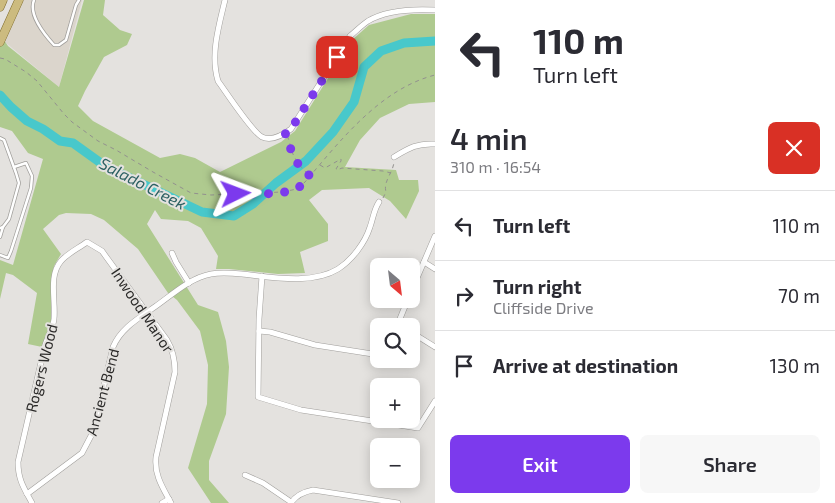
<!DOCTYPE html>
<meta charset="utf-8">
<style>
:root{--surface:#fff;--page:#f7f7f7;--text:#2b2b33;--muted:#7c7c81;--line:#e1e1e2;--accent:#7c3aed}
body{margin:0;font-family:"Exo 2",sans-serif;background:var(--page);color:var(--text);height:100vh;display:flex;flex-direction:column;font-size:19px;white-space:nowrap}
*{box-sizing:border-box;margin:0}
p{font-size:16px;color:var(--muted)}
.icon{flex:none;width:28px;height:28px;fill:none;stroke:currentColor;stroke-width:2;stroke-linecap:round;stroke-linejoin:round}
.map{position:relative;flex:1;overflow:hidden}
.side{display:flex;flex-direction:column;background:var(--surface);width:400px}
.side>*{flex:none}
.guide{background:#fff;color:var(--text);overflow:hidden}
.needle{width:32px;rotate:152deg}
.tools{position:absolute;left:370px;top:258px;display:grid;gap:10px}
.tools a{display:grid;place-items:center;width:50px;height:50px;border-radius:8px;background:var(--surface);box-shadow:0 2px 12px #0003;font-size:25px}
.pin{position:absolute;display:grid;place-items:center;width:42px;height:42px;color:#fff;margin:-21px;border-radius:10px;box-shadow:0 2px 8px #0006}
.me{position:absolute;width:55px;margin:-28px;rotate:87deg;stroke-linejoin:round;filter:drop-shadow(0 0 4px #0008)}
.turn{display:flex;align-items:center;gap:18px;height:105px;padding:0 15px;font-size:22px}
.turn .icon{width:65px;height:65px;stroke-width:2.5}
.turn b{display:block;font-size:35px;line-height:42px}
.round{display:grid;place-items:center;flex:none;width:52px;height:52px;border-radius:8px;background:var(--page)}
.head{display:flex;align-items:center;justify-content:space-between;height:85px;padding:0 15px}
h1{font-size:30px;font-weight:600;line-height:38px}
.cta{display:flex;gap:10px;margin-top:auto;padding:10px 15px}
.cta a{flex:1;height:58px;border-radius:8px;background:var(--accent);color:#fff;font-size:20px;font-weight:600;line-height:58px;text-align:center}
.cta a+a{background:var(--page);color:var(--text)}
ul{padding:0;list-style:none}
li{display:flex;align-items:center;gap:15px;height:70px;padding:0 15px;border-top:1px solid var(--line)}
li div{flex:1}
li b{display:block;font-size:19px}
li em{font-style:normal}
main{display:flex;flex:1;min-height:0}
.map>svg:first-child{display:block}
.built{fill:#dbd5cc}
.green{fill:#afca8f}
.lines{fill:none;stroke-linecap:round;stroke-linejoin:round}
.river{stroke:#48c8cb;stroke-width:9}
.lane-casing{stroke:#a19f9c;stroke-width:4}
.street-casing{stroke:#a19f9c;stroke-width:6}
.primary-casing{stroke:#7e6a2a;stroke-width:9}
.path{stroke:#92908e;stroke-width:1;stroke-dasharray:4 4;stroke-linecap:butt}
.lane{stroke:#fff;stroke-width:2.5}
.street{stroke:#fff;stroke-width:5}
.primary{stroke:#ccbb7f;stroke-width:8}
.route{stroke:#7c3aed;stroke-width:9;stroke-dasharray:0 16.2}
.labels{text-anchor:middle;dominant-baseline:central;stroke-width:4;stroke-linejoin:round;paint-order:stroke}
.street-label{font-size:15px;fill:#2b2a29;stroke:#e4e2df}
.water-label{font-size:16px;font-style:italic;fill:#2c6062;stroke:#e4e2df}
</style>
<main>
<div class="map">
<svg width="435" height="503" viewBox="0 0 435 503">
<rect width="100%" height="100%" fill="#e4e2df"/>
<!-- built -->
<polygon class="built" points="23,0 82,0 59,87 5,42"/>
<!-- green -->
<polygon class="green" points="84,0 105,0 103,15 120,30 132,34 127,45 104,57 85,91 78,106 93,121 160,158 180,154 195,158 220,172 281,142 295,131 352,40 369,25 411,14 435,14 435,102 409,104 380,118 360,140 345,167 396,170 399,180 418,180 419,191 406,219 390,201 369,188 322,190 309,200 328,224 328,241 300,252 305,273 278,274 229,269 216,269 218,256 201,228 188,221 161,219 155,210 147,224 198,305 218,312 226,341 229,367 226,414 209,461 209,480 229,503 211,503 188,468 207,404 208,365 200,331 177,300 168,293 138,249 104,220 91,214 66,213 59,215 43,229 61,254 54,266 52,280 51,321 42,347 28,344 37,293 13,275 6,273 0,299 0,260 13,265 43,159 28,153 12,131 0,127 0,34 8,46 59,87"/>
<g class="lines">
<!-- river -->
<polyline class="river" points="0,95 11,107 27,121 43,129 60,141 73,143 105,166 202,212 234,216 253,204 276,183 306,161 333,132 354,102 364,67 381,51 404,43 435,41"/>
<!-- lane casing -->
<g class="lane-casing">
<g id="lane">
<path d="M 34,0 C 28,15 44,34 54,45 L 59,45 L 66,40 L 76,5 L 79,0"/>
<polyline points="0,138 4,140 16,173 19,183 9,219 3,227 0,228"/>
<polyline points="0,237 3,227"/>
<polyline points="0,255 8,258 11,251 31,188 32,176 26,163 14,167"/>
</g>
</g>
<!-- street casing -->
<g class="street-casing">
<g id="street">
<path d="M 225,0 C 219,25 210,55 218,81 C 226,92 252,132 262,137 C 271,141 283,135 291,129 L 350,36 C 356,31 362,25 368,21 C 386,10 415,9 435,10"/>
<path d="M 394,157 C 409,148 417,143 435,144"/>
<polyline points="172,253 176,262 189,283"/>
<polyline points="424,262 435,269"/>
<polyline points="262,276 259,319 258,397 301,410 418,428 435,401"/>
<polyline points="411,292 435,236"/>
<polyline points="397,326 408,299"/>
<polyline points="259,331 270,332 315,345 379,355"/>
<polyline points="411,332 435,347"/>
<polyline points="245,475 263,483 291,502"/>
<path d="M 27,494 L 82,453 L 93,432 L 113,347 C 121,328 139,318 156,306 C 173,294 190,278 211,274 C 221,272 232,273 242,274 C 271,277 312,285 338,269 C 352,260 365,243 370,227 C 373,219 374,209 379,202"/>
<path d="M 32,503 C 24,488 18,480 18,462 L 45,345 C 48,336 53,328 54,319 C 56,301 48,276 61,261 C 68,253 79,248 87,242 L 102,251 L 107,258 L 167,340 C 173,350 175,360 175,372 L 156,457 C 154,475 163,488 171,503"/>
<polyline points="162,503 169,499"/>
<path d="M 291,503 C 296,495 303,492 313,490 L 398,503"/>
</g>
</g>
<!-- primary casing -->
<g class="primary-casing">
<g id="primary">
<polyline points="0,7 3,0"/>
<polyline points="0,42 19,0"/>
</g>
</g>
<!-- path -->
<g class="path">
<path d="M 0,58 L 5,59 L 26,72 L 37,81 L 64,114 L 72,122 L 98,141 L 116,150 L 153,172 L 191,193 L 211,195 L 282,192 L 297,189 L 305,182 C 340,141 380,89 435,75"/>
<path d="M 287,136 C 290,141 290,146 292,152 C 296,161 301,168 309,175"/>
<polyline points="320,165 325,168 341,159 341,161 336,169 337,170 342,168 383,171 391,173"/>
<path d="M 383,198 L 386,192 C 383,181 393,173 394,162"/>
</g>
<!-- lane -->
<use href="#lane" class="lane"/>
<!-- street -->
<use href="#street" class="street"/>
<!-- primary -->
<use href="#primary" class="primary"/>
</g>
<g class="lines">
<!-- route -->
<path class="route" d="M 236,194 C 251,194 282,195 295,189 C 301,187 306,181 310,176 C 302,169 296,163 292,153 C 289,145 290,141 285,133 L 291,129 L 337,57"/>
</g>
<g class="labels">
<!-- street labels -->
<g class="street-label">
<text transform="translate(143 310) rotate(56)">Inwood Manor</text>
<text transform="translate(41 368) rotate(-76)">Rogers Wood</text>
<text transform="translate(102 392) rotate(-75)">Ancient Bend</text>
</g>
<!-- water labels -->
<g class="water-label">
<text transform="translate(143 183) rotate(27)">Salado Creek</text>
</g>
</g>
</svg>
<div class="tools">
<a><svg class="needle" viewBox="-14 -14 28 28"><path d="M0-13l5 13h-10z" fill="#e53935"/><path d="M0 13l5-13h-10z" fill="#7c7c81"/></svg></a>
<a><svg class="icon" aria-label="search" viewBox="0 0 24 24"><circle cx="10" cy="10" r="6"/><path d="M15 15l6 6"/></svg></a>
<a>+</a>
<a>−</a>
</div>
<div class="pin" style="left:337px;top:57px;background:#d93025"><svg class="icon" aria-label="arrive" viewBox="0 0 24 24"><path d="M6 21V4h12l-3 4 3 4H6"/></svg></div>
<svg class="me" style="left:236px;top:194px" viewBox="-20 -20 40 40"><path d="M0-17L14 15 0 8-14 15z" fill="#7c3aed" stroke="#fff" stroke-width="4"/></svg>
</div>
<section class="side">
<div class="guide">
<div class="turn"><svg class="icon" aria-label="left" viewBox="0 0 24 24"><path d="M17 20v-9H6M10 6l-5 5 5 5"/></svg><div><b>110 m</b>Turn left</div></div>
</div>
<div class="head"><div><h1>4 min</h1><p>310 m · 16:54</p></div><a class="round" style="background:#d93025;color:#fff"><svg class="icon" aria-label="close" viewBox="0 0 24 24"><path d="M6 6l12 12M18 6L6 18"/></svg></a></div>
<ul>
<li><svg class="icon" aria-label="left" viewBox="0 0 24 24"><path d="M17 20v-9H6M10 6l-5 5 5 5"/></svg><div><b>Turn left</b></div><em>110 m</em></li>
<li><svg class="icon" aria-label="right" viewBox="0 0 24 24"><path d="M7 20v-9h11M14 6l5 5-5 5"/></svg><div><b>Turn right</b><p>Cliffside Drive</p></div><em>70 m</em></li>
<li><svg class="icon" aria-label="arrive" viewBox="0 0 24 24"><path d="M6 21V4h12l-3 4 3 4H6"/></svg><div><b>Arrive at destination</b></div><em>130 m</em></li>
</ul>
<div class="cta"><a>Exit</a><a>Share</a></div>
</section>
</main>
